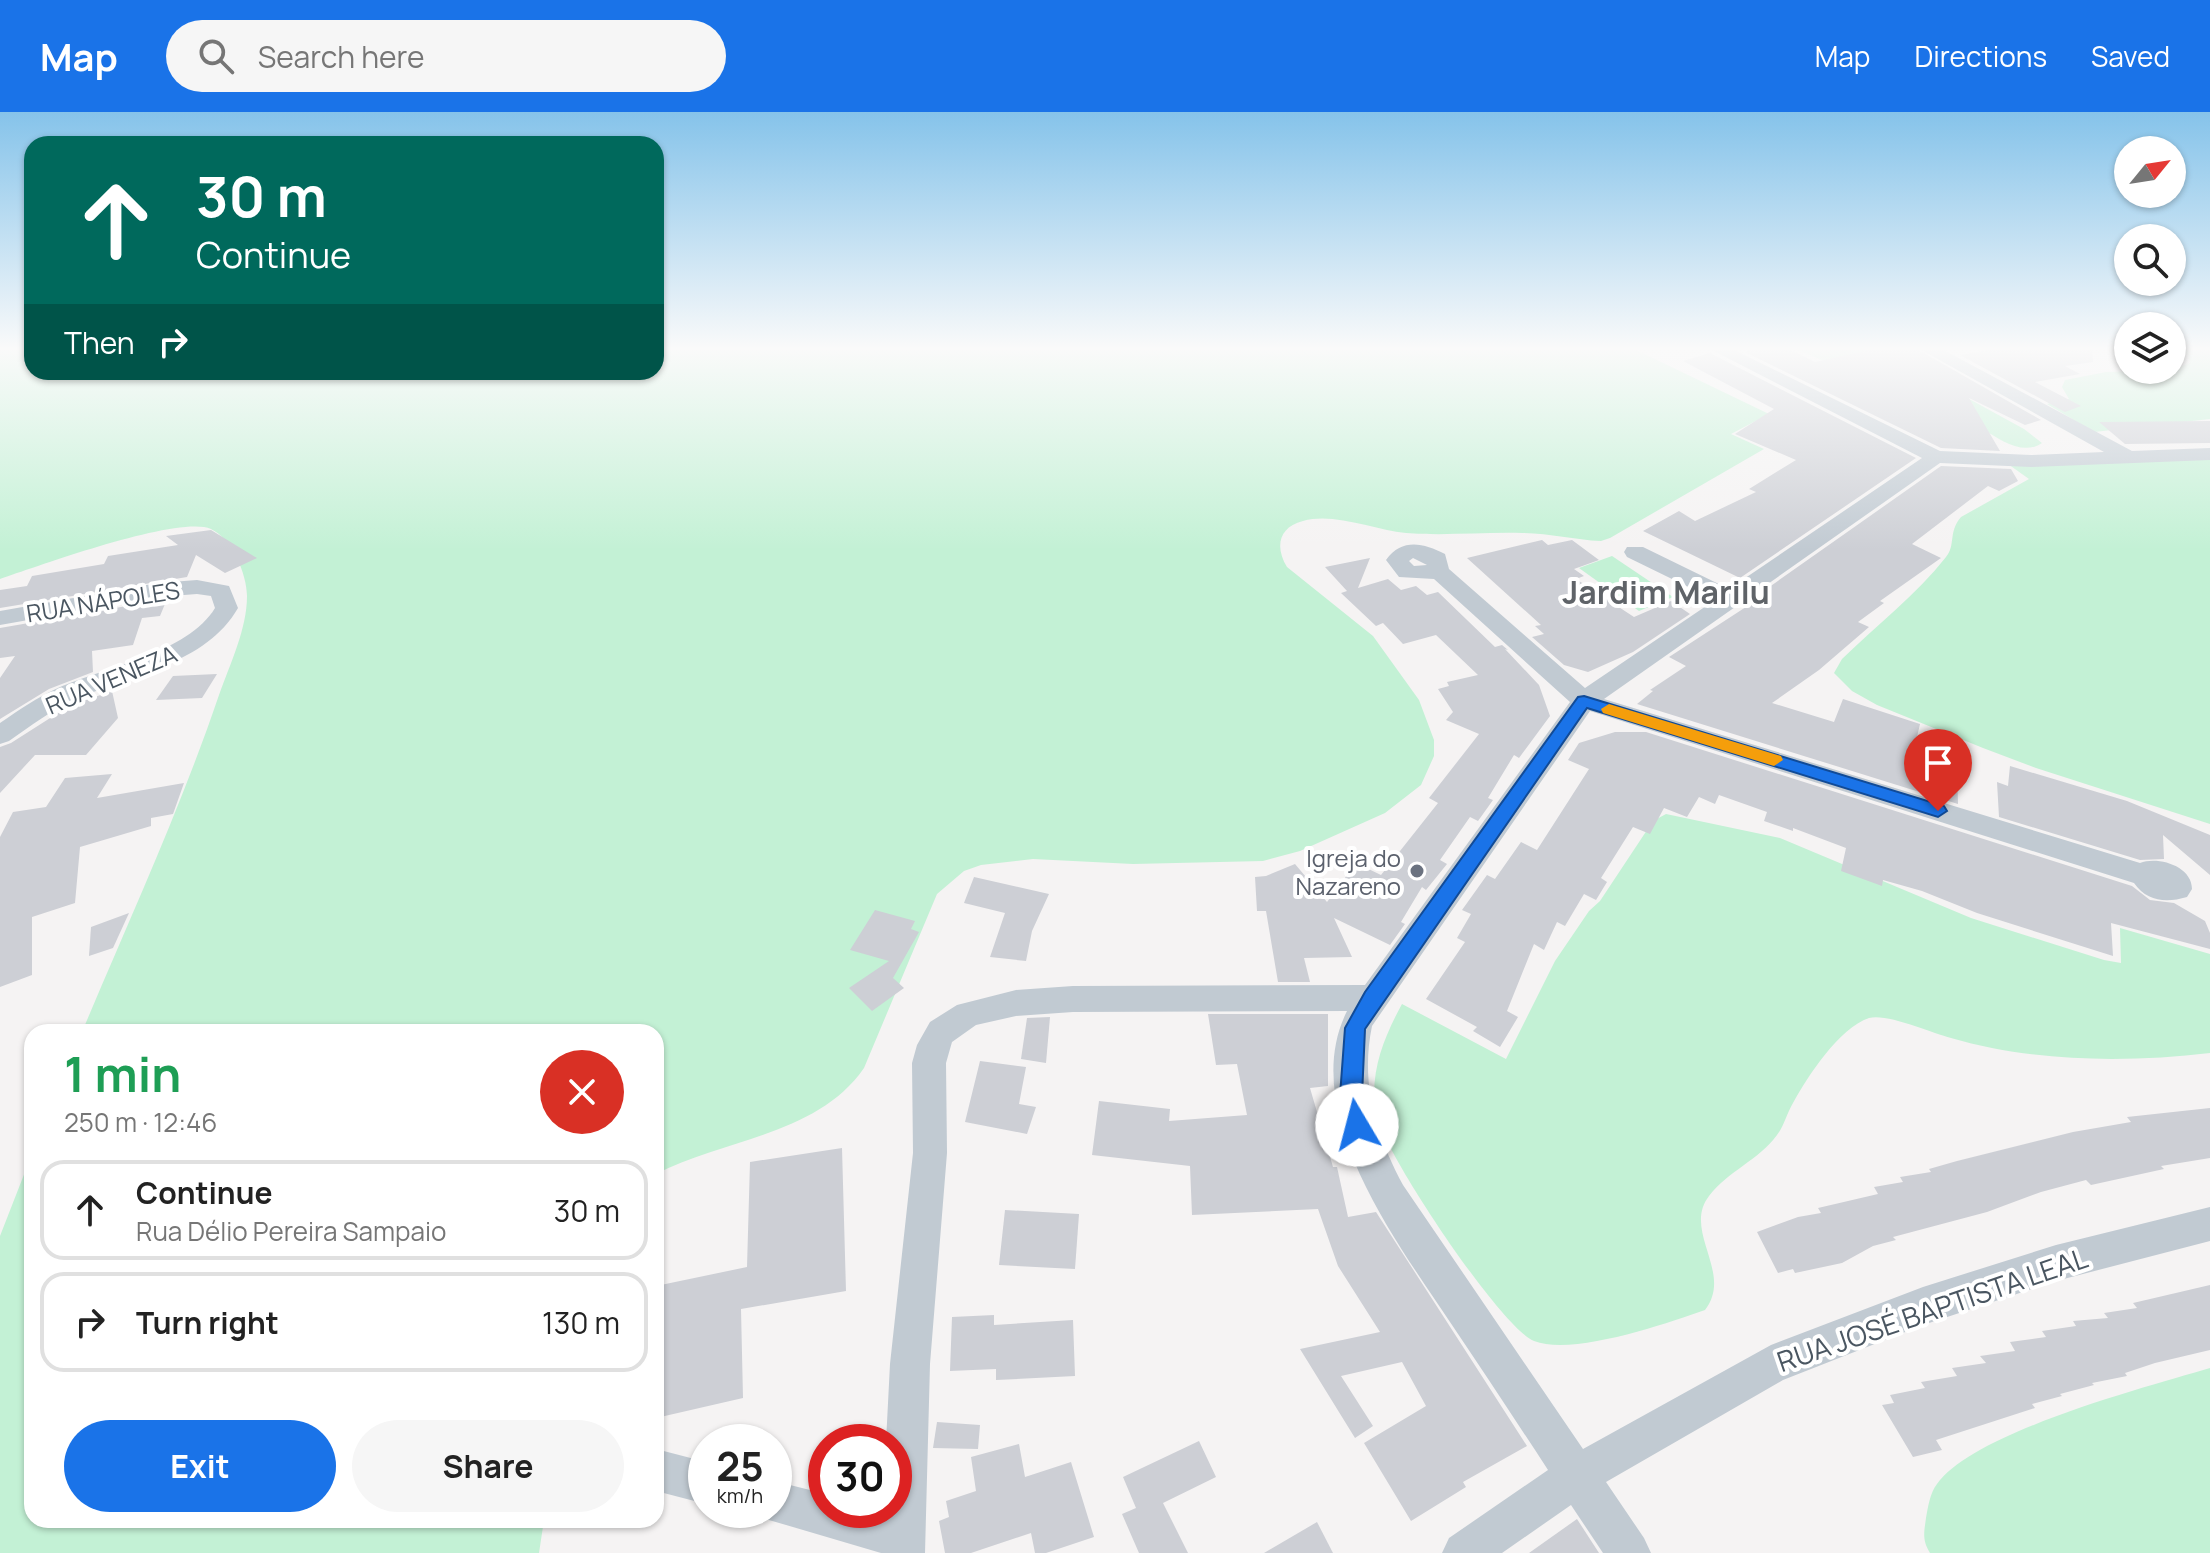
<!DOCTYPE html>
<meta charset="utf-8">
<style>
:root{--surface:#fff;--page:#f6f6f6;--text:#222;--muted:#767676;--line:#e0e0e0;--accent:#1a73e8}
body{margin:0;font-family:Manrope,sans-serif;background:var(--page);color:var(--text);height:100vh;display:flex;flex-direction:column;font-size:30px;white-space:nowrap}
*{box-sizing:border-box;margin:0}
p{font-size:26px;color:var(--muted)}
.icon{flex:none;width:44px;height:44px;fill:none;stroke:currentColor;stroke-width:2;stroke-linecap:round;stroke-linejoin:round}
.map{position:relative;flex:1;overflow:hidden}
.drawer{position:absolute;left:24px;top:912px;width:640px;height:504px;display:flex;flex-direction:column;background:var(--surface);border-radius:24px;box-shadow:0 2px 6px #0004}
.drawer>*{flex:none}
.top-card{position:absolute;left:24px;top:24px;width:640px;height:244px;border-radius:24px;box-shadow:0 2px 6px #0004;background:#00695c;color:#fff;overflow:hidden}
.needle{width:52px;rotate:60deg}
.controls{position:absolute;left:2114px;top:24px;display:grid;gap:16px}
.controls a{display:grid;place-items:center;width:72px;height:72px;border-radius:50%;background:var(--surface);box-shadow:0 2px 6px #0004;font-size:40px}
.speed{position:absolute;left:688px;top:1312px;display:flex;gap:16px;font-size:40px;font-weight:700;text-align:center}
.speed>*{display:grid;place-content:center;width:104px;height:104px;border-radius:50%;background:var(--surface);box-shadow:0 2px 6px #0004;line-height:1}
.speed small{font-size:20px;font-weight:400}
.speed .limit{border:12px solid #d22;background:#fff;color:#111}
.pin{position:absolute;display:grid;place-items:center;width:68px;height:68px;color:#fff;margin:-82px -34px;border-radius:50% 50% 50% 0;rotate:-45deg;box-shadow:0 0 8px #0007}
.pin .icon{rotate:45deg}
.me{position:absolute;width:88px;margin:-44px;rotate:352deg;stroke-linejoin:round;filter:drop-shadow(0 0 6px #0008)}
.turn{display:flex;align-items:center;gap:28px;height:168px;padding:0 40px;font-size:36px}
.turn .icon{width:104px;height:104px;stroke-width:2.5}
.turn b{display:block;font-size:56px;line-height:68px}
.then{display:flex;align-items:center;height:76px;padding:0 40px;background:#0003;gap:16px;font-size:30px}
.round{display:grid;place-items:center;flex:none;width:84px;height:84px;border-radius:42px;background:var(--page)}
.summary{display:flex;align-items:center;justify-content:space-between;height:136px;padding:0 40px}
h1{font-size:48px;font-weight:700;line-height:60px;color:#1e9e55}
.button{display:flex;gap:16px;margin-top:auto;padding:16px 40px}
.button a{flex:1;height:92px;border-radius:48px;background:var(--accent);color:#fff;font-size:32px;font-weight:700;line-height:92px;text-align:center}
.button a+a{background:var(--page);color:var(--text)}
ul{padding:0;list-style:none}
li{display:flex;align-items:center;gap:24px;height:100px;margin:0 16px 12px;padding:0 24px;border:4px solid var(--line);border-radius:24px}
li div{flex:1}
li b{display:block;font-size:30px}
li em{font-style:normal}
header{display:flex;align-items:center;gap:48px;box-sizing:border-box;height:112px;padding:0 40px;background:var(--accent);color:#fff}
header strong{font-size:38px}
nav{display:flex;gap:44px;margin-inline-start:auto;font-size:28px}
.search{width:560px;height:72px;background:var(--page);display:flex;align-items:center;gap:20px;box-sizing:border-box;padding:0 28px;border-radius:44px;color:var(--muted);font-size:30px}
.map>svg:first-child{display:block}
.green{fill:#c3f1d5}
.building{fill:#cdcfd5}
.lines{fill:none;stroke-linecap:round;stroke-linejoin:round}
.minor{fill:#c1cad2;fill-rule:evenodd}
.route{fill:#1a73e8;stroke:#114b97;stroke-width:2}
.slow{fill:#f59e0b}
.worship-dot{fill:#6b7280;stroke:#fff;stroke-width:3}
.labels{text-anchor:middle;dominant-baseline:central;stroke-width:8;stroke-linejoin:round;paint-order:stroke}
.street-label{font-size:24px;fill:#4a5661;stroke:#fff}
.worship-label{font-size:24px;fill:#5b616d;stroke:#fff;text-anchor:end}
.near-street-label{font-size:28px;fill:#4a5661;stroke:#fff}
.district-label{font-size:32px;font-weight:bold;fill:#5f6368;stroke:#fff}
</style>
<header>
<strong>Map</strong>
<div class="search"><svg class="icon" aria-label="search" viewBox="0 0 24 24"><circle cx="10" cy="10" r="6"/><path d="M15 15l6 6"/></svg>Search here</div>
<nav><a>Map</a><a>Directions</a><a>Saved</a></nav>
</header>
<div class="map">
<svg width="2210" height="1441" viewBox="0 0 2210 1441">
<rect width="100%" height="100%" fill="#f5f3f3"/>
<!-- green -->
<g class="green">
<path d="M 0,236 L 32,236 L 32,260 L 656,260 L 656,236 L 1632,236 L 1769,302 L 1731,322 L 1764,337 L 1610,426 L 1601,429 C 1574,428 1549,421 1522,421 C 1483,420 1444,424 1406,421 C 1374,418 1334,400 1303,409 C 1278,415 1275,436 1287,455 L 1373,524 L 1419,588 L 1434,628 L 1434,644 L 1421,673 L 1385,701 L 1300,739 L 1263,749 L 1133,752 L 1033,747 L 981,753 L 964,759 L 937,782 L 864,956 C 818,1023 724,1027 656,1062 L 656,920 L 82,920 C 129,808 180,698 219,583 C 230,552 247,517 247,484 C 247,462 232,427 211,417 C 178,403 39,454 0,467 Z"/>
<path d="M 1794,236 L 1876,236 L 2024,317 L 2042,331 C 2023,344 2000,328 1983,317 Z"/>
<polygon points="2175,236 2210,236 2210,307 2094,320 2047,292 2069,287 2062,275 2065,268 2106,260 2172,258 2190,251 2188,243"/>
<path d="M 2210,347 L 2210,712 L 2036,656 L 1983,636 L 1877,593 L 1852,579 L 1834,561 L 1842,547 C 1877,513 1916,483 1946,445 C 1956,433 1948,420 1961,405 L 2029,367 L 2008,352 Z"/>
<polygon points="1612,444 1673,485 1639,499 1579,456"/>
<path d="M 1666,702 L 1780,726 L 1971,806 L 2104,848 L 2121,851 L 2120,816 L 2210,842 L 2210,941 C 2125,951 2033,950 1951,926 C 1932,921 1887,901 1869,906 C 1839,916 1808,964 1793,991 C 1787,1001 1784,1014 1777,1023 C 1759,1048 1728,1059 1709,1084 C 1682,1119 1734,1161 1705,1198 C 1665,1212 1573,1244 1534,1229 C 1500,1215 1383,1039 1376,1002 C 1369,962 1383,927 1402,892 L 1506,947 L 1555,849 L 1589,799 L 1600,789 L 1653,709 Z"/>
<polygon points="32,1042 32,1408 544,1408 539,1441 0,1441 0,1124"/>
<path d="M 2210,1256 L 2210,1441 L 1930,1441 C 1922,1428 1924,1421 1926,1406 C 1928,1395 1930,1381 1937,1372 C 1974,1320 2146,1275 2210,1256 Z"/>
</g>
<!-- building -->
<g class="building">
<polygon points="1756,236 1787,236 1815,250 1878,236 1915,236 2041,308 2025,313 1969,286 2000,339 1941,336 1745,240"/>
<polygon points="2000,236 2092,236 2093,250 2065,254 2080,262 2035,270 2081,294 2065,300 1960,243"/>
<polygon points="1710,241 1916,346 1740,466 1643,419 1679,399 1695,409 1756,380 1749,377 1796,348 1735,322 1774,297 1683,249"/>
<polygon points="2210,309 2210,331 2125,332 2099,310"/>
<polygon points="1941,354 2011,357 2018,369 1999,379 1988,374 1912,432 1941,446 1880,489 1884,491 1858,510 1869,515 1819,558 1772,591 1834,610 1843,587 1920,612 1914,638 1920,639 1919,646 1957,657 1958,692 1637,592 1653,579 1650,578 1686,554 1669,545 1769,480 1765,478"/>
<polygon points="211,418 257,446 225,461 196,443 187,465 0,496 0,478 27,474 32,464 104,452 108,444 178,433 166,424"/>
<polygon points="1542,428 1548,433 1572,428 1599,448 1574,457 1584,464 1576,467 1634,505 1671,489 1690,502 1633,540 1588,560 1564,553 1532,525 1544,522 1535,514 1541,513 1467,446"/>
<polygon points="1370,446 1358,476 1388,467 1401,478 1416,474 1427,483 1438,480 1495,535 1502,533 1508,538 1505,537 1539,573 1550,604 1519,646 1514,643 1488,686 1493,688 1478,709 1470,705 1440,748 1447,752 1426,778 1422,775 1401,810 1405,812 1390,833 1334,806 1352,845 1304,846 1310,870 1278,870 1266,799 1257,799 1255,765 1266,764 1295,752 1327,790 1356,751 1381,763 1438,691 1429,686 1479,622 1446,608 1453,600 1438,577 1449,574 1447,570 1478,563 1436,523 1403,532 1383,511 1376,514 1341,481 1347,479 1325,455"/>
<polygon points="167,487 160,504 142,506 133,533 92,539 93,560 49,577 0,607 0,566 15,544 0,546 0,516"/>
<polygon points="217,562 202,586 156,588 173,564"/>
<polygon points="112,579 118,606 86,643 35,643 0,681 0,635 11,631 69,594"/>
<polygon points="1615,620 1646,620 2132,774 2150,788 2174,791 2205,809 2210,821 2210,837 2111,811 2113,844 1977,801 1922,779 1883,768 1882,774 1841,759 1846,736 1793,716 1793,719 1764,709 1767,700 1719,683 1715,692 1699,685 1687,705 1664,696 1650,722 1633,715 1601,766 1607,770 1596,788 1584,782 1565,814 1557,810 1544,838 1534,832 1507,899 1518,905 1500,935 1473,919 1477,915 1426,887 1465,830 1457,826 1471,802 1462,798 1487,763 1495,767 1521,730 1537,738 1589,657 1568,648 1579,631"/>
<polygon points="2010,654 2127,689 2210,723 2210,763 2163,723 2164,747 2140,748 1999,705 1997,670 2008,674"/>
<polygon points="112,662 97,686 184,671 173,702 151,706 151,714 80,735 75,791 32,805 32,863 0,875 0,725 13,700 46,695 65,666"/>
<polygon points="974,765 1049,782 1032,819 1026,849 990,845 1005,801 964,791"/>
<polygon points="875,798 915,809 911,817 919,820 893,866 904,876 872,899 849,876 889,849 850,838"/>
<polygon points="129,801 113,836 89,844 91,815"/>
<polygon points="1208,902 1328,902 1328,974 1310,976 1333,1055 1337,1055 1348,1105 1376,1100 1527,1334 1463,1370 1466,1375 1411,1409 1364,1331 1426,1294 1402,1250 1341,1264 1373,1314 1355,1326 1300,1237 1380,1220 1338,1154 1318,1097 1192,1103 1190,1054 1092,1043 1099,989 1170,997 1169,1009 1247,1003 1237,952 1216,953"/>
<polygon points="1050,905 1046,951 1021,947 1027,906"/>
<polygon points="980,949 1026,955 1019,992 1036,995 1027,1022 965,1010"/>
<polygon points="2210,996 2210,1046 2161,1054 2164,1057 2091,1073 2086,1068 2041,1080 1987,1100 1893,1125 1896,1128 1873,1134 1842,1151 1795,1161 1793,1157 1778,1161 1757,1120 1798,1105 1821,1101 1818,1096 1878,1082 1874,1075 1903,1070 1900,1065 1931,1060 1929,1057 1957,1049 2073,1020 2131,1010 2127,1005"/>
<polygon points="842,1036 846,1179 741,1197 743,1286 656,1306 656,1174 747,1155 750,1050"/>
<polygon points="1005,1098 1079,1102 1075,1157 999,1153"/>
<polygon points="2210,1173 2210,1238 2155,1251 2125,1261 2127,1264 2092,1271 2094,1273 2060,1282 2062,1284 2032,1292 2035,1296 1936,1328 1942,1338 1913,1345 1882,1293 1894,1291 1890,1283 1925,1276 1921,1270 1957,1264 1952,1256 1986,1251 1980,1244 2015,1239 2010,1230 2046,1225 2042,1219 2076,1214 2073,1209 2108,1206 2104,1201 2137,1196 2133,1191"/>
<polygon points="994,1203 994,1213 1073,1208 1075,1264 996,1268 996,1257 950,1259 952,1205"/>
<polygon points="937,1310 980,1313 978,1337 933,1336"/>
<polygon points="1199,1329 1216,1365 1163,1391 1188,1441 1139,1441 1122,1402 1136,1396 1123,1365"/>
<polygon points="1019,1332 1025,1365 1071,1350 1094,1425 1046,1441 1035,1441 1031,1421 971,1441 945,1441 939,1409 949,1405 946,1389 976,1379 971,1345"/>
<polygon points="1577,1407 1599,1441 1529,1441"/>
<polygon points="1317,1410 1333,1441 1264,1441"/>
</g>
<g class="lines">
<!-- minor -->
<g class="minor">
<path d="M 1708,236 L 1730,236 L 1940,339 L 2031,343 L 2104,340 L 1918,236 L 1940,236 L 2132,339 L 2210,336 L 2210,348 L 2031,355 L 1940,351 L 1604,587 L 2140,751 C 2158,744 2192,754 2192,777 L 2187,785 C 2167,791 2147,790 2134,771 L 1590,599 L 1372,914 C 1360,972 1376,1022 1403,1073 L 1583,1337 L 1771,1233 L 1923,1175 L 2056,1133 L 2210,1095 L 2210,1129 L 2056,1169 L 1923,1213 L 1783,1268 L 1606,1370 L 1644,1426 L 1651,1441 L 1603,1441 L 1571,1393 L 1502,1441 L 1442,1441 L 1449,1426 L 1548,1358 C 1516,1309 1483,1259 1450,1210 C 1397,1130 1297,999 1347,899 L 1073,900 L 1016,904 L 976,913 L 952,930 L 946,951 L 947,1041 L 930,1252 L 925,1441 L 881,1441 L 759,1405 L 756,1398 L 774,1398 L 774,1369 L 826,1382 L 826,1398 L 894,1398 L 894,1330 L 886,1330 L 890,1252 L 913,1041 L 912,951 L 917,933 L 930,910 L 957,893 L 1016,878 L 1073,874 L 1365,873 L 1570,590 L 1434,467 L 1399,465 L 1386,448 C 1402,426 1423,431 1445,442 L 1449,457 L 1585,576 L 1715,488 L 1627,445 L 1624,440 L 1627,435 L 1643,435 L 1729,477 L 1922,346 ZM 1413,446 L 1427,453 L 1414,454 L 1409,449 Z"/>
<path d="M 197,468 L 229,474 L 238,496 C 206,552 132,562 77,587 C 52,597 31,614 9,629 L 0,632 L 0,611 C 19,598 38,585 58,576 C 105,555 188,541 215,496 L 211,484 L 197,482 L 158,485 L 0,513 L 0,499 L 158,471 Z"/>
<polygon points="656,1337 706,1350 706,1392 656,1379"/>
</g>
</g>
<!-- sky -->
<linearGradient id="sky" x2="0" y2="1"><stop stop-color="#85c3ea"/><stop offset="0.54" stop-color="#fafafa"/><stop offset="1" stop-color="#fafafa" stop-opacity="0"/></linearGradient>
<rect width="2210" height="438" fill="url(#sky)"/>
<!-- route -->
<polygon class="route" points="1584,584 1944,694 1947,699 1938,705 1587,596 1365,917 1362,984 1368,1013 1365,1020 1357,1023 1349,1020 1340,984 1345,916 1365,880 1578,585"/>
<!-- slow -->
<polygon class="slow" points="1609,592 1781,644 1783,648 1774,654 1603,601 1601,597"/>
<!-- markers -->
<circle class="worship-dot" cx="1417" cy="759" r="8"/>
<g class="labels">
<!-- street labels -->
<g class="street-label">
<text transform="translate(103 489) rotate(-9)">RUA NÁPOLES</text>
<text transform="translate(111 567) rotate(-23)">RUA VENEZA</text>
</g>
<!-- worship labels -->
<g class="worship-label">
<text x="1401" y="745">Igreja do<tspan x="1401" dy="28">Nazareno</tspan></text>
</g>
<!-- near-street labels -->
<g class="near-street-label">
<text transform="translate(1932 1197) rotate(-19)">RUA JOSÉ BAPTISTA LEAL</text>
</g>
<!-- district labels -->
<g class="district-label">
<text x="1666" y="480">Jardim Marilu</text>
</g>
</g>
</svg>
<div class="controls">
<a><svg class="needle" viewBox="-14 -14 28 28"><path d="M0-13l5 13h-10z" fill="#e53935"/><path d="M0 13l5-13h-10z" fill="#767676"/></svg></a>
<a><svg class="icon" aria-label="search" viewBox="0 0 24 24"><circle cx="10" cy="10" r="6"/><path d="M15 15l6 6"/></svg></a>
<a><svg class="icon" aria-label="layers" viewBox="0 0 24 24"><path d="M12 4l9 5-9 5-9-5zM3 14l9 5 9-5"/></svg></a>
</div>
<div class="speed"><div>25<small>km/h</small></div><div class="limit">30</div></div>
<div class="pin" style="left:1938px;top:699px;background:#d93025"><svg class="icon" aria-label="arrive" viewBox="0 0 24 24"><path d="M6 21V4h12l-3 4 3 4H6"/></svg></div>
<svg class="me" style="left:1357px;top:1013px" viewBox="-20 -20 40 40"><circle r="19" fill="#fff"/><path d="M0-13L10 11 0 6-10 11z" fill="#1a73e8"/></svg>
<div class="top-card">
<div class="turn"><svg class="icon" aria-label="ahead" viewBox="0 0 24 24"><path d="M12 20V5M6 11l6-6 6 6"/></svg><div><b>30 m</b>Continue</div></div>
<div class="then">Then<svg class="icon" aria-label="right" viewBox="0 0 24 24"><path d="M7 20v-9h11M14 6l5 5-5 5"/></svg></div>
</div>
<section class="drawer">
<div class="summary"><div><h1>1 min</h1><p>250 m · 12:46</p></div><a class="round" style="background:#d93025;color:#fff"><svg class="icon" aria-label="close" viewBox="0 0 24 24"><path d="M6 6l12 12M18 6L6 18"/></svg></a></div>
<ul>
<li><svg class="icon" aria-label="ahead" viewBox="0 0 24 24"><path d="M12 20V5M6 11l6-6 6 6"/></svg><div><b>Continue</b><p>Rua Délio Pereira Sampaio</p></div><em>30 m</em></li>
<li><svg class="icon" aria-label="right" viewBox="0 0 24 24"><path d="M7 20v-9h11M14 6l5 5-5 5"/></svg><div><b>Turn right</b></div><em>130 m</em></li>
</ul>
<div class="button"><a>Exit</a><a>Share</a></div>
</section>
</div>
